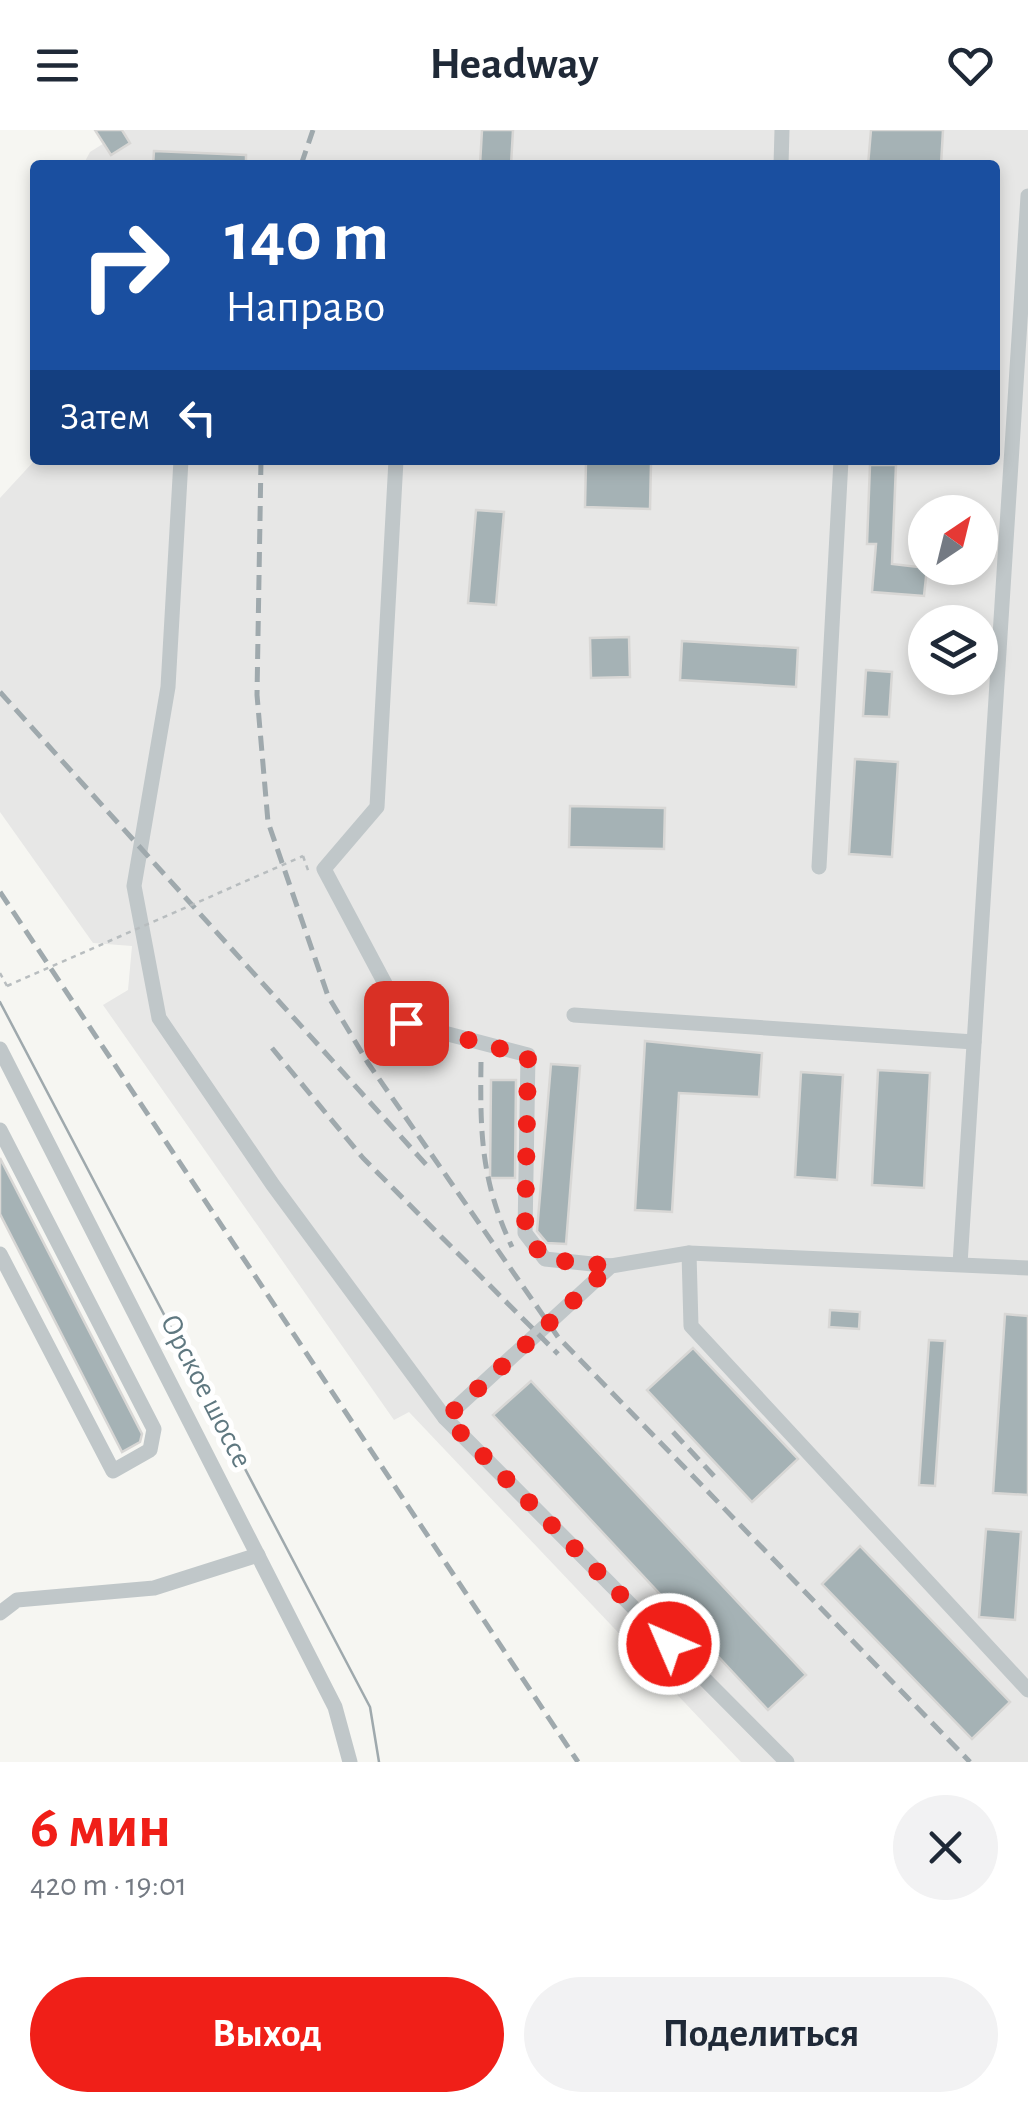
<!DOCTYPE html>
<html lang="ru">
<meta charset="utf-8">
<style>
:root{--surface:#fff;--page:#f2f2f3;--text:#1f2937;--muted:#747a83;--accent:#f01f18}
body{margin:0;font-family:"Alegreya Sans",sans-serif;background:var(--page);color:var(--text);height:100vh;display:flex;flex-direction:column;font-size:38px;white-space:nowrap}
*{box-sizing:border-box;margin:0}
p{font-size:32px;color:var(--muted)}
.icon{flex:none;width:55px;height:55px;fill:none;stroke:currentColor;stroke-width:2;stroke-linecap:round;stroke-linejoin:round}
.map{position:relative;height:1632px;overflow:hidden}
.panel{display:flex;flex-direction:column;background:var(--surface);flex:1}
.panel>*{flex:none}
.hud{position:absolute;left:30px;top:30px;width:970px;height:305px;border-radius:10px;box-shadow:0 5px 15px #0003;background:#1a4fa0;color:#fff;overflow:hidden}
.needle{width:65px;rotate:35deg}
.controls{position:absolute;left:908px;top:365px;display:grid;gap:20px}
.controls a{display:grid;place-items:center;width:90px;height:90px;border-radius:50%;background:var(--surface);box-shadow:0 5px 15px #0003;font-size:50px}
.pin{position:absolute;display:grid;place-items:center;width:85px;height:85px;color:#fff;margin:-42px;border-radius:20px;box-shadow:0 5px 15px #0006}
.me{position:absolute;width:110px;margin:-55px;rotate:315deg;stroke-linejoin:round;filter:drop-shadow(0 0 8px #0008)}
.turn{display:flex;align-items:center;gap:35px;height:210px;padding:0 30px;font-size:45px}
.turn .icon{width:130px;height:130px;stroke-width:2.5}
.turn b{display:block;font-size:70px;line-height:85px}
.then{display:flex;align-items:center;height:95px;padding:0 30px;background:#0003;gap:20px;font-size:38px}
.round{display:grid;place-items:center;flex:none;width:105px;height:105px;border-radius:52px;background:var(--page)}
.summary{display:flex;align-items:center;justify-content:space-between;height:170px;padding:0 30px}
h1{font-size:60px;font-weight:600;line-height:75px;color:var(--accent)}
.action{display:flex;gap:20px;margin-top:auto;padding:20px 30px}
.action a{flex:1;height:115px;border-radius:60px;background:var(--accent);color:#fff;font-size:40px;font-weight:600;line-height:115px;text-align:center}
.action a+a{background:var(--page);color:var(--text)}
header{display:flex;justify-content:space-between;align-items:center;height:130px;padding:0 30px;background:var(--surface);font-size:45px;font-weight:600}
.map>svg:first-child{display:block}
.built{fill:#e7e7e6;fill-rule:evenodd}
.building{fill:#a5b2b5;stroke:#d8d7d5;stroke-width:2.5}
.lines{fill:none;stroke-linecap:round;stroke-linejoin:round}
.path{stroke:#b8bdbf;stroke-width:2.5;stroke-dasharray:5 5;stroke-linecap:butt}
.minor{stroke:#c0c7c9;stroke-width:15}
.tram{stroke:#9fa9ad;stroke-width:2.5}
.rail{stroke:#9fa9ad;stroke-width:5;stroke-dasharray:15 8;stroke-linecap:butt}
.path-bridge{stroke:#b8bdbf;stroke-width:2.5;stroke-dasharray:5 5;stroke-linecap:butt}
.route{stroke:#f01f18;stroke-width:18;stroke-dasharray:0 32.4}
.labels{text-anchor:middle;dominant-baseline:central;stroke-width:10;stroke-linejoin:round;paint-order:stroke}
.street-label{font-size:30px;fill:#5f7880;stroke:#fff}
</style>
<header><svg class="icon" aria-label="menu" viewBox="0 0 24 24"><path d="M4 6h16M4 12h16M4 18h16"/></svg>Headway<svg class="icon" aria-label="heart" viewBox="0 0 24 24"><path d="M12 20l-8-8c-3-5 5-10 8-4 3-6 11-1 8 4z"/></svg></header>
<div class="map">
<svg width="1028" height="1632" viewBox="0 0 1028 1632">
<rect width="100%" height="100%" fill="#f6f6f2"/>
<!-- built -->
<path class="built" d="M 125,0 L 1028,0 L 1028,1632 L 741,1632 L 409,1282 L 394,1290 L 103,875 L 128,860 L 132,816 L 93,813 L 0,682 L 0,368 L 35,330 L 995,330 L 995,35 L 83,35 L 90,22 ZM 925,382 L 980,382 L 980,438 L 925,438 ZM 925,492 L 980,492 L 980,548 L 925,548 Z"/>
<!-- building -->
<g class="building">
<polygon points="95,0 122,0 130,13 111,25"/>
<polygon points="482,0 513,0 511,35 480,35"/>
<polygon points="871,0 943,0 941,35 868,35"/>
<polygon points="154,21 246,25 246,35 153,35"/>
<polygon points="586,331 651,333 650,379 585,377"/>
<polygon points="870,335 896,335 892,434 927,438 924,466 872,462 876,414 867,414"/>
<polygon points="476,380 504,382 496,475 468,473"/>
<polygon points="629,507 630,547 591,548 590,508"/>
<polygon points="682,511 798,518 796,557 680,550"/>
<polygon points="866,540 892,542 889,587 863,586"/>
<polygon points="855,629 898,632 892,727 849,724"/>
<polygon points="570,676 665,678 664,719 569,717"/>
<polygon points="645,911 762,923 759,967 679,963 672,1082 635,1080"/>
<polygon points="551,934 580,936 566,1114 547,1113 537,1101"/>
<polygon points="878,940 930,943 924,1058 872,1055"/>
<polygon points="801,942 843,945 837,1050 795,1047"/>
<polygon points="491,950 516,950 515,1048 490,1048"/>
<polygon points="0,1028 142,1304 140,1312 122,1322 0,1084"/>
<polygon points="830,1180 860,1182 859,1199 829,1197"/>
<polygon points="1005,1184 1028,1186 1028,1365 993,1363"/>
<polygon points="929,1210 945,1211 935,1356 919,1355"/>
<polygon points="693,1218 798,1329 752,1372 647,1260"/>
<polygon points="531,1251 806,1545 768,1580 493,1285"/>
<polygon points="986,1399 1021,1402 1015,1490 979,1487"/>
<polygon points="860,1416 1010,1572 972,1609 822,1454"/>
</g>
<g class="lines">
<!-- path -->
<g class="path">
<polyline points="303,726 309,743"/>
<polyline points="0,843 7,856"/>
</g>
<!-- minor -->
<g class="minor">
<polyline points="781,35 782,0"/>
<polyline points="181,330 168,557 134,756 159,888 273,1055 445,1288 787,1632"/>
<polyline points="396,330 377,677 324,739 406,893 528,925 525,1103 545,1129 611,1136"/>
<polyline points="819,737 841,330"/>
<polyline points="574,885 974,912"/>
<polyline points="0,919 335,1577 350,1632"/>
<polyline points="0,1000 154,1299 150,1320 113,1341 0,1124"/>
<polyline points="689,1123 691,1196 1028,1560"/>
<polyline points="960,1134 1028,66"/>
<polyline points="445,1288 611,1136 689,1123 1028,1138"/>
<polyline points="0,1483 17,1470 154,1458 258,1425"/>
</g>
<!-- tram -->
<polyline class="tram" points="0,872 370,1577 379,1632"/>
<!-- rail -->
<g class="rail">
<polyline points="301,35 313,0"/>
<polyline points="261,330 257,565 268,692 328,866 368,933 558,1207 970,1632"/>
<polyline points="0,562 431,1040"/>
<polyline points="0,762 578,1632"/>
<polyline points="272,918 363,1028 558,1224"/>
<path d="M 481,932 C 480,1003 481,1051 512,1117"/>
<polyline points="673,1302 714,1346"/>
</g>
<!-- path-bridge -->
<polyline class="path-bridge" points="7,856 303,726"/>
</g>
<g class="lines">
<!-- route -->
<polyline class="route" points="406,893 528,926 525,1103 545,1129 611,1136 446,1288 669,1514"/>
</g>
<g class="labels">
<!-- street labels -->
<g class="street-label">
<text transform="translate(206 1261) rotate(63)">Орское шоссе</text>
</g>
</g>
</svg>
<div class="controls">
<a><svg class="needle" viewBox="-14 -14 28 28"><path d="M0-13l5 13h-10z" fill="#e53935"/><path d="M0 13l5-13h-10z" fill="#747a83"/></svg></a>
<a><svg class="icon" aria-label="layers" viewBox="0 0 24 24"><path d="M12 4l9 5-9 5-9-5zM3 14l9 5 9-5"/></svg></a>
</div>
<div class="pin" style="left:406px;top:893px;background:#d93025"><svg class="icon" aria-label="arrive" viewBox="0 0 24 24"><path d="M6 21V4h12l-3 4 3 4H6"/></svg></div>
<svg class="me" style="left:669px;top:1514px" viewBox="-20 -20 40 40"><circle r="17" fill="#f01f18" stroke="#fff" stroke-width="3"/><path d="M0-11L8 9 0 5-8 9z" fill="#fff"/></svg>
<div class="hud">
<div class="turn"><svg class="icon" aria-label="right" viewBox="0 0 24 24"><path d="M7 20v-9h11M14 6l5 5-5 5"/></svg><div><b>140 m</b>Направо</div></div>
<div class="then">Затем<svg class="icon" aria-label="left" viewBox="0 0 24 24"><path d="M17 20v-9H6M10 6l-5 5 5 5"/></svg></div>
</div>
</div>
<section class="panel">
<div class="summary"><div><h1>6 мин</h1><p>420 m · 19:01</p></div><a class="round"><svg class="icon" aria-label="close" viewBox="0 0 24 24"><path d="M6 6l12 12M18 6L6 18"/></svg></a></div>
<div class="action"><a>Выход</a><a>Поделиться</a></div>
</section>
